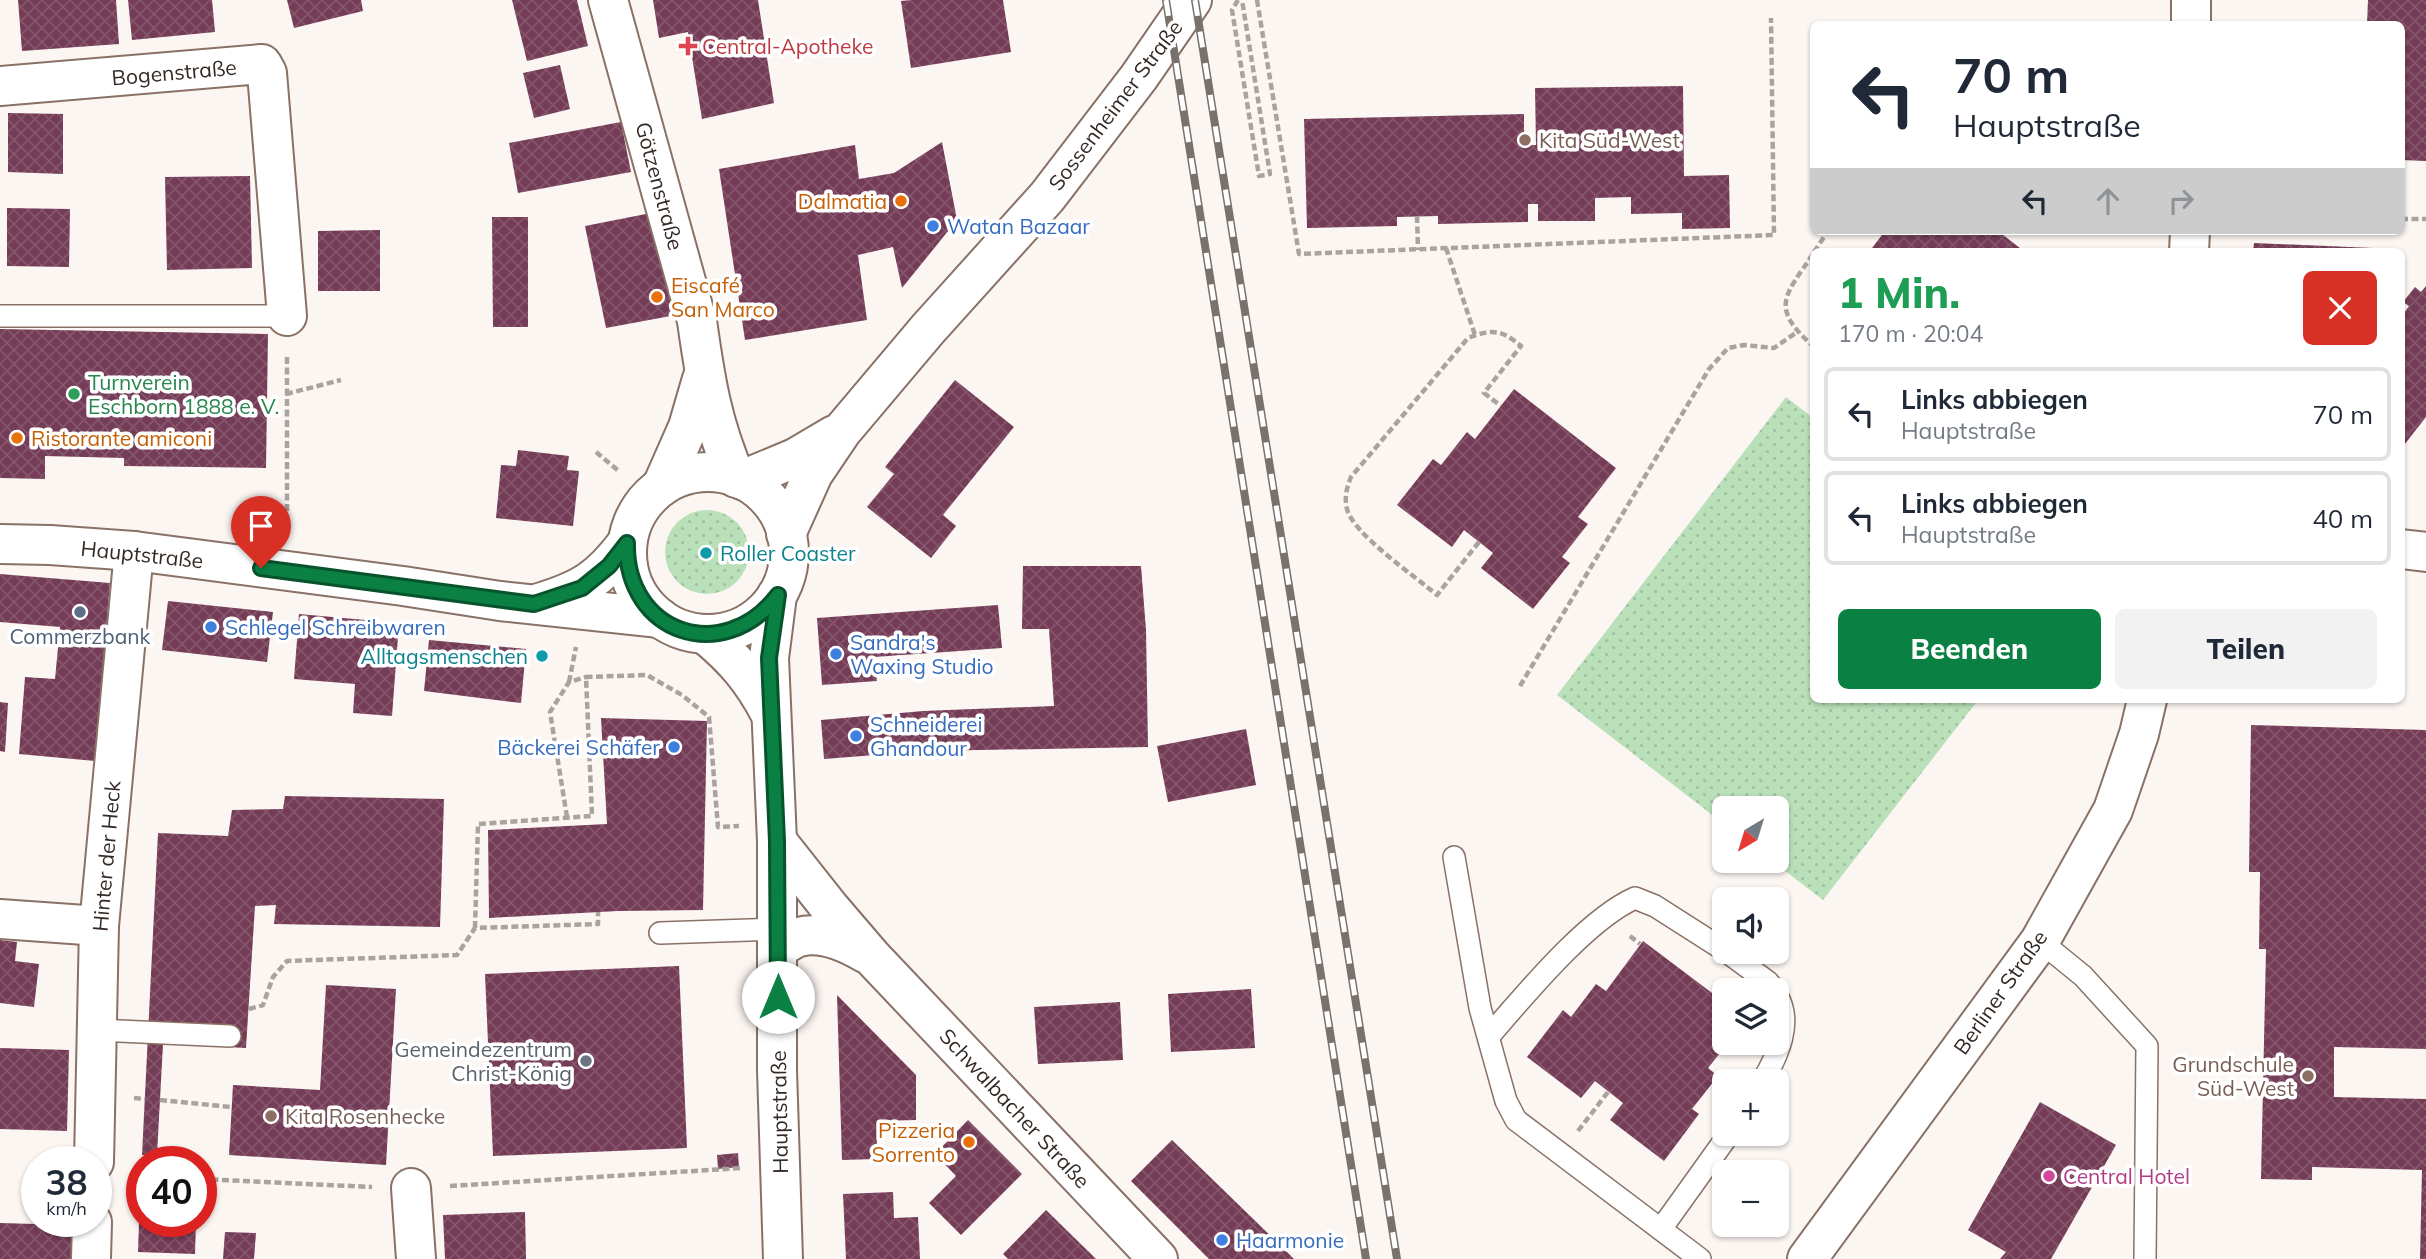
<!DOCTYPE html>
<html lang="de">
<meta charset="utf-8">
<style>
:root{--surface:#fff;--page:#f2f2f3;--text:#1f2937;--muted:#747a83;--line:#e0e1e3;--accent:#0b8043}
body{margin:0;font-family:Mulish,sans-serif;background:var(--page);color:var(--text);height:100vh;display:flex;flex-direction:column;font-size:26px;white-space:nowrap}
*{box-sizing:border-box;margin:0}
p{font-size:23px;color:var(--muted)}
.icon{flex:none;width:38px;height:38px;fill:none;stroke:currentColor;stroke-width:2;stroke-linecap:round;stroke-linejoin:round}
.map{position:relative;flex:1;overflow:hidden}
.details{position:absolute;left:1810px;top:248px;width:595px;height:455px;display:flex;flex-direction:column;background:var(--surface);border-radius:10px;box-shadow:0 2px 5px #0004}
.details>*{flex:none}
.guide{position:absolute;left:1810px;top:21px;width:595px;height:214px;border-radius:10px;box-shadow:0 2px 5px #0004;background:#fff;color:var(--text);overflow:hidden}
.needle{width:46px;rotate:218deg}
.buttons{position:absolute;left:1712px;top:796px;display:grid;gap:14px}
.buttons a{display:grid;place-items:center;width:77px;height:77px;border-radius:10px;background:var(--surface);box-shadow:0 2px 5px #0004;font-size:35px}
.speed{position:absolute;left:21px;top:1146px;display:flex;gap:14px;font-size:35px;font-weight:700;text-align:center}
.speed>*{display:grid;place-content:center;width:91px;height:91px;border-radius:50%;background:var(--surface);box-shadow:0 2px 5px #0004;line-height:1}
.speed small{font-size:18px;font-weight:400}
.speed .limit{border:10px solid #d22;background:#fff;color:#111}
.pin{position:absolute;display:grid;place-items:center;width:60px;height:60px;color:#fff;margin:-72px -30px;border-radius:50% 50% 50% 0;rotate:-45deg;box-shadow:0 0 7px #0007}
.pin .icon{rotate:45deg}
.me{position:absolute;width:77px;margin:-38px;rotate:0deg;stroke-linejoin:round;filter:drop-shadow(0 0 5px #0008)}
.turn{display:flex;align-items:center;gap:24px;height:147px;padding:0 28px;font-size:32px}
.turn .icon{width:91px;height:91px;stroke-width:2.5}
.turn b{display:block;font-size:49px;line-height:60px}
.lanes{display:flex;align-items:center;height:66px;padding:0 28px;background:#0003;justify-content:center;gap:35px;direction:ltr}
.lanes .off{opacity:.35}
.round{display:grid;place-items:center;flex:none;width:74px;height:74px;border-radius:10px;background:var(--page)}
.headline{display:flex;align-items:center;justify-content:space-between;height:119px;padding:0 28px}
h1{font-size:42px;font-weight:800;line-height:52px;color:#1e9e55}
.button{display:flex;gap:14px;margin-top:auto;padding:14px 28px}
.button a{flex:1;height:80px;border-radius:10px;background:var(--accent);color:#fff;font-size:28px;font-weight:800;line-height:80px;text-align:center}
.button a+a{background:var(--page);color:var(--text)}
ul{padding:0;list-style:none}
li{display:flex;align-items:center;gap:21px;height:94px;margin:0 14px 10px;padding:0 14px;border:4px solid var(--line);border-radius:10px}
li div{flex:1}
li b{display:block;font-size:26px}
li em{font-style:normal}
.map>svg:first-child{display:block}
.grass{fill:url(#grass-dots)}
.building{fill:url(#building-cross-hatch)}
.lines{fill:none;stroke-linecap:round;stroke-linejoin:round}
.service-casing{stroke:#897165;stroke-width:24}
.minor-casing{stroke:#897165;stroke-width:42}
.tertiary-casing{stroke:#897165;stroke-width:42}
.path{stroke:#aaa29f;stroke-width:4.5;stroke-dasharray:7 3.5;stroke-linecap:butt}
.service{stroke:#fff;stroke-width:21}
.minor{stroke:#fff;stroke-width:38}
.tertiary{stroke:#fff;stroke-width:38}
.rail-casing{stroke:#79716c;stroke-width:8}
.rail{stroke:#fff;stroke-width:5;stroke-dasharray:16;stroke-linecap:butt}
.route-casing{stroke:#07532c;stroke-width:18}
.route{stroke:#0b8043;stroke-width:12}
.health-dot{fill:#e0444e;stroke:#fff;stroke-width:2.5}
.education-dot{fill:#8d6e63;stroke:#fff;stroke-width:2.5}
.food-dot{fill:#e8710a;stroke:#fff;stroke-width:2.5}
.shop-dot{fill:#3f7fe0;stroke:#fff;stroke-width:2.5}
.leisure-dot{fill:#2e9e5b;stroke:#fff;stroke-width:2.5}
.culture-dot{fill:#0f9aa8;stroke:#fff;stroke-width:2.5}
.service-dot{fill:#5c6f8a;stroke:#fff;stroke-width:2.5}
.worship-dot{fill:#6b7280;stroke:#fff;stroke-width:2.5}
.hotel-dot{fill:#d1479c;stroke:#fff;stroke-width:2.5}
.labels{text-anchor:middle;dominant-baseline:central;stroke-width:7;stroke-linejoin:round;paint-order:stroke}
.health-label{font-size:21px;fill:#be3a42;stroke:#fff;text-anchor:start}
.street-label{font-size:21px;fill:#332924;stroke:#fff}
.education-label{font-size:21px;fill:#785e54;stroke:#fff;text-anchor:start}
.food-label{font-size:21px;fill:#c56008;stroke:#fff;text-anchor:end}
.shop-label{font-size:21px;fill:#366cbe;stroke:#fff;text-anchor:start}
.leisure-label{font-size:21px;fill:#27864d;stroke:#fff;text-anchor:start}
.culture-label{font-size:21px;fill:#0d838f;stroke:#fff;text-anchor:start}
.service-label{font-size:21px;fill:#4e5e75;stroke:#fff}
.worship-label{font-size:21px;fill:#5b616d;stroke:#fff;text-anchor:end}
.hotel-label{font-size:21px;fill:#b23c85;stroke:#fff;text-anchor:start}
</style>
<div class="map">
<svg width="2426" height="1259" viewBox="0 0 2426 1259">
<defs>
<pattern id="grass-dots" width="8" height="8" patternUnits="userSpaceOnUse" patternTransform="scale(1.75)"><rect width="8" height="8" fill="#b9e0b9"/><path d="M2 2h.1M6 6h.1" fill="none" stroke="#a0c09f" stroke-width="1.8" stroke-linecap="round"/></pattern>
<pattern id="building-cross-hatch" width="8" height="8" patternUnits="userSpaceOnUse" patternTransform="scale(1.75)"><rect width="8" height="8" fill="#753c57"/><path d="M0 0l8 8M0 8l8-8" fill="none" stroke="#84566b"/></pattern>
</defs>
<rect width="100%" height="100%" fill="#fcf6f3"/>
<!-- grass -->
<g class="grass">
<polygon points="1786,397 1813,418 1813,700 1978,700 1823,900 1772,861 1776,861 1776,808 1724,808 1724,824 1557,695"/>
<circle cx="707" cy="552" r="42"/>
</g>
<!-- building -->
<g class="building">
<polygon points="18,0 116,0 119,44 22,51"/>
<polygon points="128,0 212,0 215,32 132,40"/>
<polygon points="287,0 361,0 363,11 294,28"/>
<polygon points="512,0 577,0 588,46 527,61"/>
<polygon points="653,0 758,0 774,103 702,119 688,32 659,38"/>
<polygon points="911,0 1003,0 1011,52 911,68 901,1"/>
<polygon points="2368,0 2426,0 2426,161 2401,160 2401,24 2367,24"/>
<polygon points="560,65 570,109 534,118 523,73"/>
<polygon points="1683,86 1684,176 1729,175 1730,228 1682,229 1682,213 1631,214 1631,197 1595,198 1595,221 1538,221 1538,204 1528,204 1528,222 1438,224 1438,216 1397,217 1397,226 1307,228 1304,119 1524,114 1524,145 1536,145 1535,88"/>
<polygon points="8,113 63,114 63,174 8,172"/>
<polygon points="621,122 631,172 518,193 509,143"/>
<polygon points="942,142 957,220 902,288 893,247 858,255 867,320 745,340 719,169 855,145 859,179 894,173"/>
<polygon points="250,176 252,268 167,270 165,177"/>
<polygon points="7,208 70,209 69,267 7,266"/>
<polygon points="656,212 676,315 606,328 585,226"/>
<polygon points="492,217 528,217 528,327 493,327"/>
<polygon points="380,230 380,291 318,291 318,231"/>
<polygon points="1885,231 1998,231 2025,252 1869,252"/>
<polygon points="2254,243 2373,248 2372,252 2253,252"/>
<polygon points="2426,286 2426,417 2401,449 2401,317 2409,306 2403,302 2415,287 2421,292"/>
<polygon points="0,329 268,334 266,468 124,466 124,458 45,456 45,479 0,478"/>
<polygon points="955,380 1014,427 943,515 956,526 931,558 867,507 894,474 885,467"/>
<polygon points="1514,389 1616,468 1578,517 1588,524 1562,557 1570,563 1533,609 1481,568 1493,553 1464,530 1452,547 1397,505 1433,459 1441,465 1467,432 1475,439"/>
<polygon points="518,450 569,456 567,470 579,471 573,526 496,518 501,465 516,466"/>
<polygon points="1023,566 1141,566 1146,630 1148,747 926,751 824,759 821,720 923,711 1054,706 1049,629 1022,629"/>
<polygon points="0,574 110,583 95,761 19,754 25,677 55,679 60,627 0,622"/>
<polygon points="168,601 273,612 267,662 162,650"/>
<polygon points="998,605 1002,648 874,657 877,681 822,685 817,618"/>
<polygon points="299,614 399,623 392,716 353,713 355,684 294,679"/>
<polygon points="429,640 526,649 521,703 424,691"/>
<polygon points="0,702 8,703 5,752 0,751"/>
<polygon points="601,718 707,721 703,910 618,911 489,918 488,830 607,824"/>
<polygon points="2251,725 2426,730 2426,1049 2334,1047 2334,1097 2426,1099 2426,1259 2420,1259 2422,1170 2312,1167 2312,1180 2261,1179 2266,949 2259,949 2260,872 2249,872"/>
<polygon points="1246,729 1256,785 1168,802 1157,746"/>
<polygon points="285,796 444,799 440,927 274,924 276,905 255,906 246,1048 163,1044 157,1155 142,1155 158,833 228,836 232,810 283,809"/>
<polygon points="0,940 17,942 15,961 39,964 34,1007 0,1003"/>
<polygon points="1643,941 1724,1002 1724,1043 1728,1043 1708,1068 1718,1076 1692,1109 1699,1114 1664,1161 1610,1120 1623,1103 1595,1081 1581,1098 1527,1057 1563,1010 1571,1017 1596,984 1606,991"/>
<polygon points="679,966 687,1148 493,1156 485,974"/>
<polygon points="326,985 396,989 386,1165 229,1155 233,1085 320,1090"/>
<polygon points="1251,989 1255,1048 1171,1052 1168,994"/>
<polygon points="837,995 916,1075 916,1120 877,1121 877,1159 842,1160"/>
<polygon points="1120,1002 1123,1060 1038,1064 1034,1007"/>
<polygon points="0,1048 69,1050 67,1131 0,1129"/>
<polygon points="2040,1102 2116,1145 2051,1259 2000,1259 2006,1252 1968,1230"/>
<polygon points="968,1120 1022,1174 961,1235 929,1203 956,1176 935,1154"/>
<polygon points="1172,1140 1279,1244 1294,1259 1209,1259 1131,1181"/>
<polygon points="738,1153 739,1167 718,1169 717,1155"/>
<polygon points="893,1192 894,1218 918,1217 920,1259 846,1259 843,1194"/>
<polygon points="1046,1210 1090,1253 1096,1259 1008,1259 1003,1254"/>
<polygon points="525,1212 526,1259 445,1259 443,1215"/>
<polygon points="139,1222 196,1222 195,1254 138,1252"/>
<polygon points="0,1223 72,1225 71,1259 0,1259"/>
<polygon points="225,1232 256,1233 254,1259 223,1259"/>
</g>
<g class="lines">
<!-- service casing -->
<g class="service-casing">
<g id="service">
<polyline points="0,316 287,316"/>
<polyline points="1454,857 1480,1008 1506,1101 1516,1120 1700,1259"/>
<polyline points="660,933 778,929"/>
<polyline points="2040,941 2083,976 2147,1046 2145,1259"/>
<polyline points="1727,952 1768,982 1774,990"/>
<polyline points="97,1030 230,1036"/>
<path d="M 1489,1036 C 1525,995 1586,920 1635,898 L 1655,906 L 1724,950"/>
<path d="M 1762,1082 C 1777,1057 1794,1022 1776,994"/>
<polyline points="1661,1229 1729,1134"/>
</g>
</g>
<!-- minor casing -->
<g class="minor-casing">
<g id="minor">
<path d="M 608,0 L 697,321 C 705,378 712,424 736,478"/>
<polyline points="0,86 262,64 267,73 287,316"/>
<polyline points="662,486 688,427 702,379"/>
<polyline points="2401,549 2426,552"/>
<polyline points="0,919 99,926"/>
<polyline points="94,1162 99,926 134,551"/>
<polyline points="411,1188 416,1259"/>
<polyline points="91,1259 92,1222"/>
</g>
</g>
<!-- tertiary casing -->
<g class="tertiary-casing">
<g id="tertiary">
<polyline points="2191,24 2191,0"/>
<polyline points="2189,252 2190,231"/>
<circle cx="708" cy="553" r="81"/>
<polyline points="742,480 795,458 834,435"/>
<polyline points="786,534 813,474 842,431 928,329 1047,197 1139,77 1192,0"/>
<polyline points="0,544 50,545 134,551 403,586 500,601 660,618"/>
<polyline points="777,595 769,658 777,841 777,1070 783,1259"/>
<path d="M 539,603 C 582,590 600,579 627,543"/>
<path d="M 705,634 C 735,659 752,679 770,713"/>
<polyline points="777,841 830,908 872,957 1158,1259"/>
<path d="M 778,948 C 785,945 792,939 799,937 C 821,931 846,942 865,953"/>
<polyline points="1807,1259 2040,941 2113,810 2139,734 2147,700"/>
</g>
</g>
<!-- path -->
<g class="path">
<polyline points="1238,0 1232,10 1259,176 1270,174 1242,0"/>
<polyline points="1257,0 1299,254 1774,235 1771,18"/>
<polyline points="1417,216 1418,250"/>
<polyline points="2401,219 2426,219"/>
<polyline points="1446,248 1475,335"/>
<polyline points="1814,252 1828,231"/>
<path d="M 1813,254 C 1785,296 1769,307 1813,346"/>
<polyline points="286,394 341,380"/>
<polyline points="596,452 620,472"/>
<polyline points="287,532 287,355"/>
<path d="M 1479,542 L 1437,595 C 1416,577 1353,534 1347,509 C 1344,497 1347,487 1351,477 L 1468,338 C 1491,329 1501,329 1521,346 L 1484,393 L 1501,406"/>
<polyline points="569,682 576,647"/>
<polyline points="1520,686 1709,369 1728,348 1744,345 1774,348 1797,332"/>
<polyline points="567,817 550,712 569,682 586,677"/>
<polyline points="475,928 478,824 592,816 586,677 647,675 682,695 709,717 718,827 739,826"/>
<polyline points="1630,936 1640,944"/>
<polyline points="249,1009 263,1005 273,977 287,961 457,955 475,928 598,924 598,912"/>
<polyline points="134,1098 145,1099"/>
<polyline points="160,1100 231,1107"/>
<polyline points="1578,1131 1608,1092"/>
<polyline points="129,1176 142,1177"/>
<polyline points="201,1179 372,1187"/>
<polyline points="450,1186 742,1168"/>
</g>
<!-- service -->
<use href="#service" class="service"/>
<!-- minor -->
<use href="#minor" class="minor"/>
<!-- tertiary -->
<use href="#tertiary" class="tertiary"/>
<!-- rail casing -->
<g class="rail-casing">
<g id="rail">
<polyline points="1166,0 1366,1259"/>
<polyline points="1195,0 1397,1259"/>
</g>
</g>
<!-- rail -->
<use href="#rail" class="rail"/>
</g>
<g class="lines">
<!-- route casing -->
<g class="route-casing">
<path id="route" d="M 261,568 L 534,604 L 582,588 L 609,566 L 627,543 C 625,633 723,667 778,595 L 769,658 L 777,841 L 778,997"/>
</g>
<!-- route -->
<use href="#route" class="route"/>
</g>
<!-- markers -->
<path class="health-dot" d="M684.5 35.5h7v7h7v7h-7v7h-7v-7h-7v-7h7z"/>
<g class="education-dot">
<circle cx="1525" cy="140" r="7"/>
<circle cx="2308" cy="1076" r="7"/>
<circle cx="271" cy="1116" r="7"/>
</g>
<g class="food-dot">
<circle cx="901" cy="201" r="7"/>
<circle cx="657" cy="297" r="7"/>
<circle cx="17" cy="438" r="7"/>
<circle cx="969" cy="1142" r="7"/>
</g>
<g class="shop-dot">
<circle cx="933" cy="226" r="7"/>
<circle cx="211" cy="627" r="7"/>
<circle cx="836" cy="654" r="7"/>
<circle cx="856" cy="736" r="7"/>
<circle cx="674" cy="747" r="7"/>
<circle cx="1222" cy="1240" r="7"/>
</g>
<circle class="leisure-dot" cx="74" cy="394" r="7"/>
<g class="culture-dot">
<circle cx="706" cy="553" r="7"/>
<circle cx="542" cy="656" r="7"/>
</g>
<circle class="service-dot" cx="80" cy="612" r="7"/>
<circle class="worship-dot" cx="586" cy="1061" r="7"/>
<circle class="hotel-dot" cx="2049" cy="1176" r="7"/>
<g class="labels">
<!-- health labels -->
<g class="health-label">
<text x="702" y="46">Central-Apotheke</text>
</g>
<!-- street labels -->
<g class="street-label">
<text transform="translate(174 72) rotate(-5)">Bogenstraße</text>
<text transform="translate(1115 105) rotate(-53)">Sossenheimer Straße</text>
<text transform="translate(660 186) rotate(75)">Götzenstraße</text>
<text transform="translate(142 554) rotate(6)">Hauptstraße</text>
<text transform="translate(106 856) rotate(-85)">Hinter der Heck</text>
<text transform="translate(2000 992) rotate(-55)">Berliner Straße</text>
<text transform="translate(1015 1108) rotate(47)">Schwalbacher Straße</text>
<text transform="translate(779 1112) rotate(-91)">Hauptstraße</text>
</g>
<!-- education labels -->
<g class="education-label">
<text x="1539" y="140">Kita Süd-West</text>
<text x="2294" y="1064" text-anchor="end">Grundschule<tspan x="2294" dy="24">Süd-West</tspan></text>
<text x="285" y="1116">Kita Rosenhecke</text>
</g>
<!-- food labels -->
<g class="food-label">
<text x="887" y="201">Dalmatia</text>
<text x="671" y="285" text-anchor="start">Eiscafé<tspan x="671" dy="24">San Marco</tspan></text>
<text x="31" y="438" text-anchor="start">Ristorante amiconi</text>
<text x="955" y="1130">Pizzeria<tspan x="955" dy="24">Sorrento</tspan></text>
</g>
<!-- shop labels -->
<g class="shop-label">
<text x="947" y="226">Watan Bazaar</text>
<text x="225" y="627">Schlegel Schreibwaren</text>
<text x="850" y="642">Sandra's<tspan x="850" dy="24">Waxing Studio</tspan></text>
<text x="870" y="724">Schneiderei<tspan x="870" dy="24">Ghandour</tspan></text>
<text x="660" y="747" text-anchor="end">Bäckerei Schäfer</text>
<text x="1236" y="1240">Haarmonie</text>
</g>
<!-- leisure labels -->
<g class="leisure-label">
<text x="88" y="382">Turnverein<tspan x="88" dy="24">Eschborn 1888 e. V.</tspan></text>
</g>
<!-- culture labels -->
<g class="culture-label">
<text x="720" y="553">Roller Coaster</text>
<text x="528" y="656" text-anchor="end">Alltagsmenschen</text>
</g>
<!-- service labels -->
<g class="service-label">
<text x="80" y="636">Commerzbank</text>
</g>
<!-- worship labels -->
<g class="worship-label">
<text x="572" y="1049">Gemeindezentrum<tspan x="572" dy="24">Christ-König</tspan></text>
</g>
<!-- hotel labels -->
<g class="hotel-label">
<text x="2063" y="1176">Central Hotel</text>
</g>
</g>
</svg>
<div class="buttons">
<a><svg class="needle" viewBox="-14 -14 28 28"><path d="M0-13l5 13h-10z" fill="#e53935"/><path d="M0 13l5-13h-10z" fill="#747a83"/></svg></a>
<a><svg class="icon" aria-label="sound" viewBox="0 0 24 24"><path d="M4 9h4l5-4v14l-5-4H4zM17 9q2 3 0 6"/></svg></a>
<a><svg class="icon" aria-label="layers" viewBox="0 0 24 24"><path d="M12 4l9 5-9 5-9-5zM3 14l9 5 9-5"/></svg></a>
<a>+</a>
<a>−</a>
</div>
<div class="speed"><div>38<small>km/h</small></div><div class="limit">40</div></div>
<div class="pin" style="left:261px;top:568px;background:#d93025"><svg class="icon" aria-label="arrive" viewBox="0 0 24 24"><path d="M6 21V4h12l-3 4 3 4H6"/></svg></div>
<svg class="me" style="left:778px;top:997px" viewBox="-20 -20 40 40"><circle r="19" fill="#fff"/><path d="M0-13L10 11 0 6-10 11z" fill="#0b8043"/></svg>
<div class="guide">
<div class="turn"><svg class="icon" aria-label="left" viewBox="0 0 24 24"><path d="M17 20v-9H6M10 6l-5 5 5 5"/></svg><div><b>70 m</b>Hauptstraße</div></div>
<div class="lanes"><svg class="icon" aria-label="left" viewBox="0 0 24 24"><path d="M17 20v-9H6M10 6l-5 5 5 5"/></svg><svg class="icon off" aria-label="ahead" viewBox="0 0 24 24"><path d="M12 20V5M6 11l6-6 6 6"/></svg><svg class="icon off" aria-label="right" viewBox="0 0 24 24"><path d="M7 20v-9h11M14 6l5 5-5 5"/></svg></div>
</div>
<section class="details">
<div class="headline"><div><h1>1 Min.</h1><p>170 m · 20:04</p></div><a class="round" style="background:#d93025;color:#fff"><svg class="icon" aria-label="close" viewBox="0 0 24 24"><path d="M6 6l12 12M18 6L6 18"/></svg></a></div>
<ul>
<li><svg class="icon" aria-label="left" viewBox="0 0 24 24"><path d="M17 20v-9H6M10 6l-5 5 5 5"/></svg><div><b>Links abbiegen</b><p>Hauptstraße</p></div><em>70 m</em></li>
<li><svg class="icon" aria-label="left" viewBox="0 0 24 24"><path d="M17 20v-9H6M10 6l-5 5 5 5"/></svg><div><b>Links abbiegen</b><p>Hauptstraße</p></div><em>40 m</em></li>
</ul>
<div class="button"><a>Beenden</a><a>Teilen</a></div>
</section>
</div>
